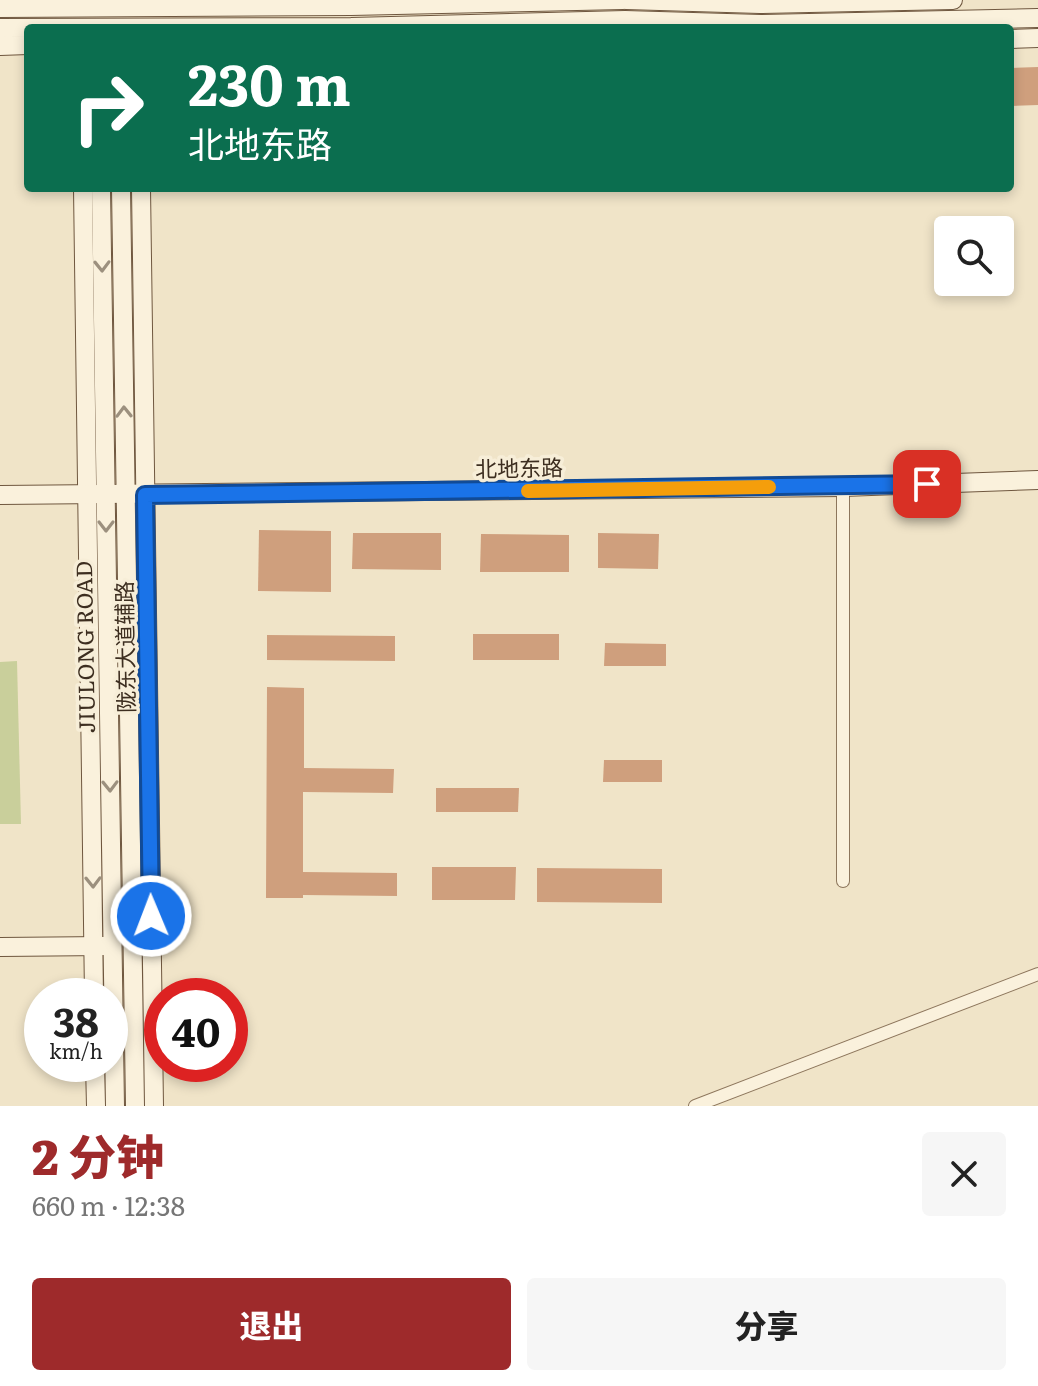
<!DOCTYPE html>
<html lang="zh">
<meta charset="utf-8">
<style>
:root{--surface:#fff;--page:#f6f6f6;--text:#222;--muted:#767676;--accent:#9e2a2b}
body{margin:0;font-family:Literata,"Noto Sans SC",serif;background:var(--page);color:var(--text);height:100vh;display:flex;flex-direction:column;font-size:30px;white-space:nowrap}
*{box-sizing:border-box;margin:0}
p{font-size:26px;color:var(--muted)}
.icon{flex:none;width:44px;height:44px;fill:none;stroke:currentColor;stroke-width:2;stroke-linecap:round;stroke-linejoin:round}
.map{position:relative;height:1106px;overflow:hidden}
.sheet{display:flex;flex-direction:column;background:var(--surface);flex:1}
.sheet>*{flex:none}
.guide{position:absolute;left:24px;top:24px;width:990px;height:168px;border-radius:8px;box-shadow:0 4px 12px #0003;background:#0b6e4f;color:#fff;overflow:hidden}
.tools{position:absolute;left:934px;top:216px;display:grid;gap:16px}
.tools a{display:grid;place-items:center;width:80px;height:80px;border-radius:8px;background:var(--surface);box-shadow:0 4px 12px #0003;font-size:40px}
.speed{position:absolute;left:24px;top:978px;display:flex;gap:16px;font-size:40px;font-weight:700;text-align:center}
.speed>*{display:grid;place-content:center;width:104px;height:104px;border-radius:50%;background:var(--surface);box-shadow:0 4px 12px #0003;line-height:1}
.speed small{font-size:20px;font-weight:400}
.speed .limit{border:12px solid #d22;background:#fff;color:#111}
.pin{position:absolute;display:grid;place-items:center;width:68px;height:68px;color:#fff;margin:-34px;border-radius:16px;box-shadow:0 4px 12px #0006}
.me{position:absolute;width:88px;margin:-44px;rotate:359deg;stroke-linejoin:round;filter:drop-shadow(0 0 6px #0008)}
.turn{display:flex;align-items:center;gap:28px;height:168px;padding:0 32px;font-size:36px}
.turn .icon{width:104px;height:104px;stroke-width:2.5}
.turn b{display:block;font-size:56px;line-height:68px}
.round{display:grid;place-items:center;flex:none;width:84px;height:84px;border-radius:8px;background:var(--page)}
.summary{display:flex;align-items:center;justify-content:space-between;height:136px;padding:0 32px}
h1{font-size:48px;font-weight:800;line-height:60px;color:var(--accent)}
.cta{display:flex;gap:16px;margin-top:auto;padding:16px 32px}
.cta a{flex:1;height:92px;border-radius:8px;background:var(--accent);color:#fff;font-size:32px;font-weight:800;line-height:92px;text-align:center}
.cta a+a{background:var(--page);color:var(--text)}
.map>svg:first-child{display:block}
.green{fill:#c9cf9b}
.building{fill:#cf9f7d}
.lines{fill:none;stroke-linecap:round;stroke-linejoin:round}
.street-casing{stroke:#8d765c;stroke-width:14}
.secondary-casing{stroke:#6f573f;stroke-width:20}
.street{stroke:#faf1dc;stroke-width:12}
.secondary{stroke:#faf1dc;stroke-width:18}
.oneway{stroke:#9c907e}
.route-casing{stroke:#114b97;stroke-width:20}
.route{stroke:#1a73e8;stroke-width:14}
.slow{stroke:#f59e0b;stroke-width:14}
.labels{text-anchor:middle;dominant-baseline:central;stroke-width:7;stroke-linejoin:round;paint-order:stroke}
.street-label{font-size:22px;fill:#3d2e20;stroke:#f7eed8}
</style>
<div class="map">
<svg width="1038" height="1106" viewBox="0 0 1038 1106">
<rect width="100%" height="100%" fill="#f0e4c8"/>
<!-- green -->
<polygon class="green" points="17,661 21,824 0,824 0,662"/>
<!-- building -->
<g class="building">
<polygon points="1038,67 1038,105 1010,106 1010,68"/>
<polygon points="259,530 331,531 331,592 258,591"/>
<polygon points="353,533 441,533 441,570 352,569"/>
<polygon points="598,533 659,534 658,569 598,568"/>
<polygon points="481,534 569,535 569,572 480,572"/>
<rect x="473" y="634" width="86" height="26"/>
<polygon points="267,635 395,636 395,661 267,660"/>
<polygon points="605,643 666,644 666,666 604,666"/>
<polygon points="267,687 304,688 304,768 394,769 393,793 303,792 303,872 397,873 397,896 303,895 303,898 266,898"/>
<polygon points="604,760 662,760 662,782 603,782"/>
<polygon points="436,788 519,788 518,812 436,812"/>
<polygon points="432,867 516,867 515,900 432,900"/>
<polygon points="537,868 662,869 662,903 537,902"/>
</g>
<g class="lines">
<!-- street casing -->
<g class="street-casing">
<g id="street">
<polyline points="843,881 843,487"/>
<polyline points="695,1106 1038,974"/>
</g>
</g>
<!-- secondary casing -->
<g class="secondary-casing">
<g id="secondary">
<polyline points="626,0 760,4 953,0"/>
<polyline points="0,8 351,6 623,0"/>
<polyline points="0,28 351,27 625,20 761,24 1038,18"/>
<polyline points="1010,39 1038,38"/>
<polyline points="0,46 28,45"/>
<polyline points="83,188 94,996"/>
<polyline points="101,188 115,1106"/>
<polyline points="121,188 135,1106"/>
<polyline points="141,188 154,1106"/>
<polyline points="0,495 843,487 1038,480"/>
<polyline points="0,947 105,946"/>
<polyline points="95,1064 96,1106"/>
</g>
</g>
<!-- street -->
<use href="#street" class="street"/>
<!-- secondary -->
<use href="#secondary" class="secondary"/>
</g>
<!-- one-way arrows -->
<defs><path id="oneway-chevron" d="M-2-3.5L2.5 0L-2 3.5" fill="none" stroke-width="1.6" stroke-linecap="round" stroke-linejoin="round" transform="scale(2)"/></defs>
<g class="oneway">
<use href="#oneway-chevron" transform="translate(102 266) rotate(89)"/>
<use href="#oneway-chevron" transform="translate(124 412) rotate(-91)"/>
<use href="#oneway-chevron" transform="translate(106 526) rotate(90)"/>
<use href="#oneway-chevron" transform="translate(110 786) rotate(89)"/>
<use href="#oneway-chevron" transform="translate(93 882) rotate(89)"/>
</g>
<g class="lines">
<!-- route casing -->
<g class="route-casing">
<polyline id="route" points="151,916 145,495 927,484"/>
</g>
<!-- route -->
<use href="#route" class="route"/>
<!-- slow -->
<polyline class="slow" points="528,491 769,487"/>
</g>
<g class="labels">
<!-- street labels -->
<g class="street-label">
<text transform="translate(519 467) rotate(-1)">北地东路</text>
<text transform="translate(84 647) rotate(-91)">JIULONG ROAD</text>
<text transform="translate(124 647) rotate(-91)">陇东大道辅路</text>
</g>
</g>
</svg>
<div class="tools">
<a><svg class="icon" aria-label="search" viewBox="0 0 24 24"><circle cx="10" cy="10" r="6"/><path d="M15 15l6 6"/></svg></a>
</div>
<div class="speed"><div>38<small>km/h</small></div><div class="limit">40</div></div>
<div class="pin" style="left:927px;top:484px;background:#d93025"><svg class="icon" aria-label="arrive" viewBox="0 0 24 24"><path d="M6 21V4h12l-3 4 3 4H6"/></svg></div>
<svg class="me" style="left:151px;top:916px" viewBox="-20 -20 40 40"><circle r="17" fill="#1a73e8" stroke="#fff" stroke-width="3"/><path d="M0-11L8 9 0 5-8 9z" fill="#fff"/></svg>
<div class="guide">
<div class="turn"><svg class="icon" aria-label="right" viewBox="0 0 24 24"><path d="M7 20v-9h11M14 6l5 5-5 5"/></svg><div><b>230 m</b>北地东路</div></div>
</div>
</div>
<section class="sheet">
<div class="summary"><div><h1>2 分钟</h1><p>660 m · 12:38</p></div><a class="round"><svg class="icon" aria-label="close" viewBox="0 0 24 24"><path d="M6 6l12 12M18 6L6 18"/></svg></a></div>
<div class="cta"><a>退出</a><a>分享</a></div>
</section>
